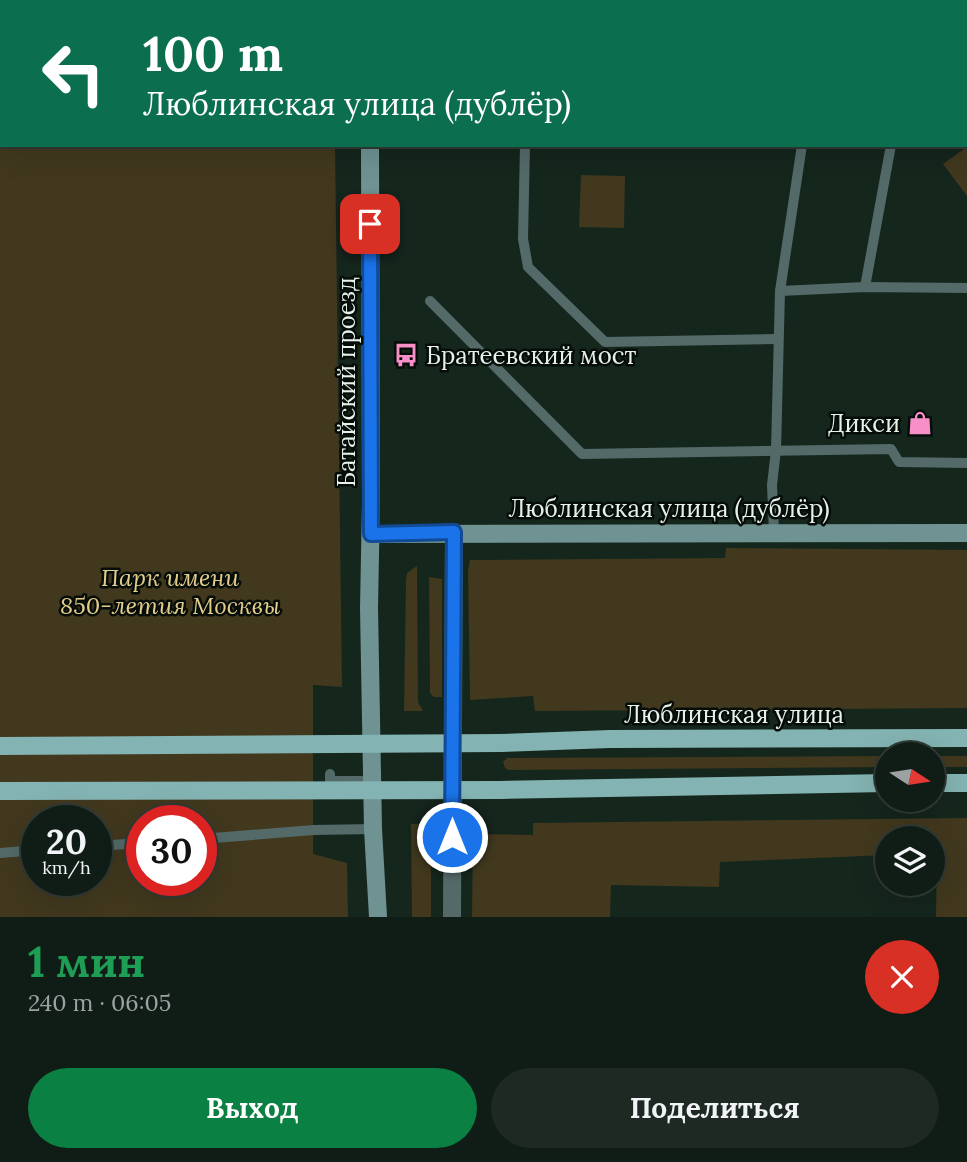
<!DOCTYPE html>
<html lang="ru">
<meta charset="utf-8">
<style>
:root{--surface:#101c16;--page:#1e2923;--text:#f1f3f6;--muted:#9ca1a1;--line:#303a35;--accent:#0b8043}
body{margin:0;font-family:Lora,serif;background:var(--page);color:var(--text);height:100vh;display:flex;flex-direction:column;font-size:26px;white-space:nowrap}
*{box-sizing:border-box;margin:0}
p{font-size:23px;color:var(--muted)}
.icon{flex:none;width:38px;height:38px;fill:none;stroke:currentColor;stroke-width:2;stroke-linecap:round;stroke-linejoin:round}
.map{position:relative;height:917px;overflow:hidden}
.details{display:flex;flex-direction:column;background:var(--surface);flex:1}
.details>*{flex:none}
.hud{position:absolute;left:0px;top:0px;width:968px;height:147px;box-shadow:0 7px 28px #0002,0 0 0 2px var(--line);background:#0b6e4f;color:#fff;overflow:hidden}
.needle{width:46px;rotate:102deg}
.buttons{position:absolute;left:875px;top:742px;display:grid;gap:14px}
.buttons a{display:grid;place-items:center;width:70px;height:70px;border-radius:50%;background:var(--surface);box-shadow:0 7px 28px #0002,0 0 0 2px var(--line);font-size:35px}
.speed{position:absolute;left:21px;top:805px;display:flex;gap:14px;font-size:35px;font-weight:700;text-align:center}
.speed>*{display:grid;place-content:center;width:91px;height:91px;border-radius:50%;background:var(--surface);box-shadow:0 7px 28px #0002,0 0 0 2px var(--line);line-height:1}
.speed small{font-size:18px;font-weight:400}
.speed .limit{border:10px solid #d22;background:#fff;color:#111}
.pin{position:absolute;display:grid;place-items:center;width:60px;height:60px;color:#fff;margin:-30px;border-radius:14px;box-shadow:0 4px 10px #0006}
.me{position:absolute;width:77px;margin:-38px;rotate:0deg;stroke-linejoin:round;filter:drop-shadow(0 0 5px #0008)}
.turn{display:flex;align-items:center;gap:24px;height:147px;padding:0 28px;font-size:32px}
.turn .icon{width:91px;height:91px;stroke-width:2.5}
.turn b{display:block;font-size:49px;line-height:60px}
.round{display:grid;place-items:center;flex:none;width:74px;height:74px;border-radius:37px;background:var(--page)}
.head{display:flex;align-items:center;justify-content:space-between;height:119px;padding:0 28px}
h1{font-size:42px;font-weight:700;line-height:52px;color:#1e9e55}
.cta{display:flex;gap:14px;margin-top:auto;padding:14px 28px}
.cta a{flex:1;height:80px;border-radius:42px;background:var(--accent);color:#fff;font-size:28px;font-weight:700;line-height:80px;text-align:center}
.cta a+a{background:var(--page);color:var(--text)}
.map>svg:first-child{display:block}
.green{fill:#41381e;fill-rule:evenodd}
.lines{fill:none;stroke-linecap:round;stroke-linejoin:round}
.lane{stroke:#536a69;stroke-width:10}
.street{stroke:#536a69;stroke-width:18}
.secondary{stroke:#6e9392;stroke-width:18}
.primary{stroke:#83b3b2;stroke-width:18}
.primary-bridge{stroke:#83b3b2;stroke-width:18}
.route-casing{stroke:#114b97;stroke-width:18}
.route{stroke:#1a73e8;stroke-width:12}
.labels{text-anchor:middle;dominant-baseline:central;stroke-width:5;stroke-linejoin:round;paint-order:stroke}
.poi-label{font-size:24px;fill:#e6f1ea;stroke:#060d09;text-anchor:start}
.street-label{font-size:24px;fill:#e6f1ea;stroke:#060d09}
.park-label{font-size:24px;font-style:italic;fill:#e4cd8a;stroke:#060d09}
</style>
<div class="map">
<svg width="967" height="917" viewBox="0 0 967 917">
<rect width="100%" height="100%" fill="#15261d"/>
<!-- green -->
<g class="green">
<path d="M 0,0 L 336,0 L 2,2 L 2,145 L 335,145 L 342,687 L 313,685 L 313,854 L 347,863 L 348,917 L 0,917 ZM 37,821 L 96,821 L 96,880 L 37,880 ZM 142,821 L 201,821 L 201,880 L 142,880 Z"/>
<polygon points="967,147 967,196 943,164"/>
<polygon points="581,175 625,176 624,228 579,227"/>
<polygon points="726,548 967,550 967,708 535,711 533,696 470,700 468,571 470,560 725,558"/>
<polygon points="417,566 418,702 423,711 404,711 406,580 407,573"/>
<polygon points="429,577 442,579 442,697 434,697 430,693"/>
<polygon points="887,756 887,767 509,770 505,768 503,762 507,758"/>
<rect x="933" y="756" width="34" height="11"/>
<polygon points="967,818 967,917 936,917 937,853 933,853 933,838 887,838 887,855 720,862 719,887 611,885 610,917 472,917 473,834 533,835 533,823"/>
<polygon points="411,824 431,824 431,917 412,917"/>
</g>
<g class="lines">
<!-- lane -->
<g class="lane">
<polyline points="552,2 553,0"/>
<polyline points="661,2 662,0"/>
<polyline points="831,2 832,0"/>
<polyline points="966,21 967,21"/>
<polyline points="525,145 523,239 528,267 605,342 777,339"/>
<polyline points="865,287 891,145"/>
<polyline points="780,291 865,287 967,288"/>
<polyline points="430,301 582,454 891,449 899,462 967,463"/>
<polyline points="774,532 772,485 776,450 780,291 802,145"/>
<polyline points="330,774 330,781 373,781"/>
<polyline points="201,839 314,830 373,829"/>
<polyline points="96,846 142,843"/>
<polyline points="0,853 37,850"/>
</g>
<!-- street -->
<polyline class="street" points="452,917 454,532"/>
<!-- secondary -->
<g class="secondary">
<polyline points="373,2 373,0"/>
<polyline points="370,145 371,502 369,608 373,829 378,917"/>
<polyline points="371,534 967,533"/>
</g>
<!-- primary -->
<g class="primary">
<polyline points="500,743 610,739 967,738"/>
<polyline points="933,783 967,783"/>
<polyline points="500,790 887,783"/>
</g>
<!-- primary-bridge -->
<g class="primary-bridge">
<polyline points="0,746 500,743"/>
<polyline points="0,791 500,790"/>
</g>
</g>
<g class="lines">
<!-- route casing -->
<g class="route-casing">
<polyline id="route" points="370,224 371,534 454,532 452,837"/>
</g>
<!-- route -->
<use href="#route" class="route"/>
</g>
<!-- icons -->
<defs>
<g id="bus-bare" transform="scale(1.89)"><path d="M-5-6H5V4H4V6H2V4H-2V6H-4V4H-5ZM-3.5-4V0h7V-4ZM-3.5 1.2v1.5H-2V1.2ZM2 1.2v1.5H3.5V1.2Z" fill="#f98fc8" stroke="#060d09" stroke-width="2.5" paint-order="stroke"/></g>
<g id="shop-bare" transform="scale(1.89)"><path d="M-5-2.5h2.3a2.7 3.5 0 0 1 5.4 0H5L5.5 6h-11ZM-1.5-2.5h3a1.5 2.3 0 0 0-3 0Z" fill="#f98fc8" stroke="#060d09" stroke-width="2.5" paint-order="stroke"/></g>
</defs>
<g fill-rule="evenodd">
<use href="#bus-bare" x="406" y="355"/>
<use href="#shop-bare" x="920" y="423"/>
</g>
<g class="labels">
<!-- poi labels -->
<g class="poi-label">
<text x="426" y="355">Братеевский мост</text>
<text x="900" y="423" text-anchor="end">Дикси</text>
</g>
<!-- street labels -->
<g class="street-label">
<text transform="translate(346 382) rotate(-90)">Батайский проезд</text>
<text x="669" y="508">Люблинская улица (дублёр)</text>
<text x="734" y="714">Люблинская улица</text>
</g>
<!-- park labels -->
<g class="park-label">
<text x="170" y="577">Парк имени<tspan x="170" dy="28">850-летия Москвы</tspan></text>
</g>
</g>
</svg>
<div class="buttons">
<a><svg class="needle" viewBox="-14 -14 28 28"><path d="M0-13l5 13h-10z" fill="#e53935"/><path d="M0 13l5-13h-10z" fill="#9ca1a1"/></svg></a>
<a><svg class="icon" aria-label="layers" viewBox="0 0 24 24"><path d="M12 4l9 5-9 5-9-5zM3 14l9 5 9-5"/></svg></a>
</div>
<div class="speed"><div>20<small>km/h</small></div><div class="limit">30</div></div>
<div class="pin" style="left:370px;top:224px;background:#d93025"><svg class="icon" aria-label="arrive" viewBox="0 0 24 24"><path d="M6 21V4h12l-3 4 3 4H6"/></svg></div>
<svg class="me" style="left:452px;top:837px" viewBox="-20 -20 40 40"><circle r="17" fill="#1a73e8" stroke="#fff" stroke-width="3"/><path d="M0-11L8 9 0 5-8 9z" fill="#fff"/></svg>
<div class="hud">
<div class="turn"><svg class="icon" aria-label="left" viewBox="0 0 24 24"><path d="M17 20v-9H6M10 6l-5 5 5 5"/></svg><div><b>100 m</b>Люблинская улица (дублёр)</div></div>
</div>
</div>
<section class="details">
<div class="head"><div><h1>1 мин</h1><p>240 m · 06:05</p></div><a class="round" style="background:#d93025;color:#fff"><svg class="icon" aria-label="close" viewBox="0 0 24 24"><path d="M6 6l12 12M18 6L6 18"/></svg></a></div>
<div class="cta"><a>Выход</a><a>Поделиться</a></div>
</section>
